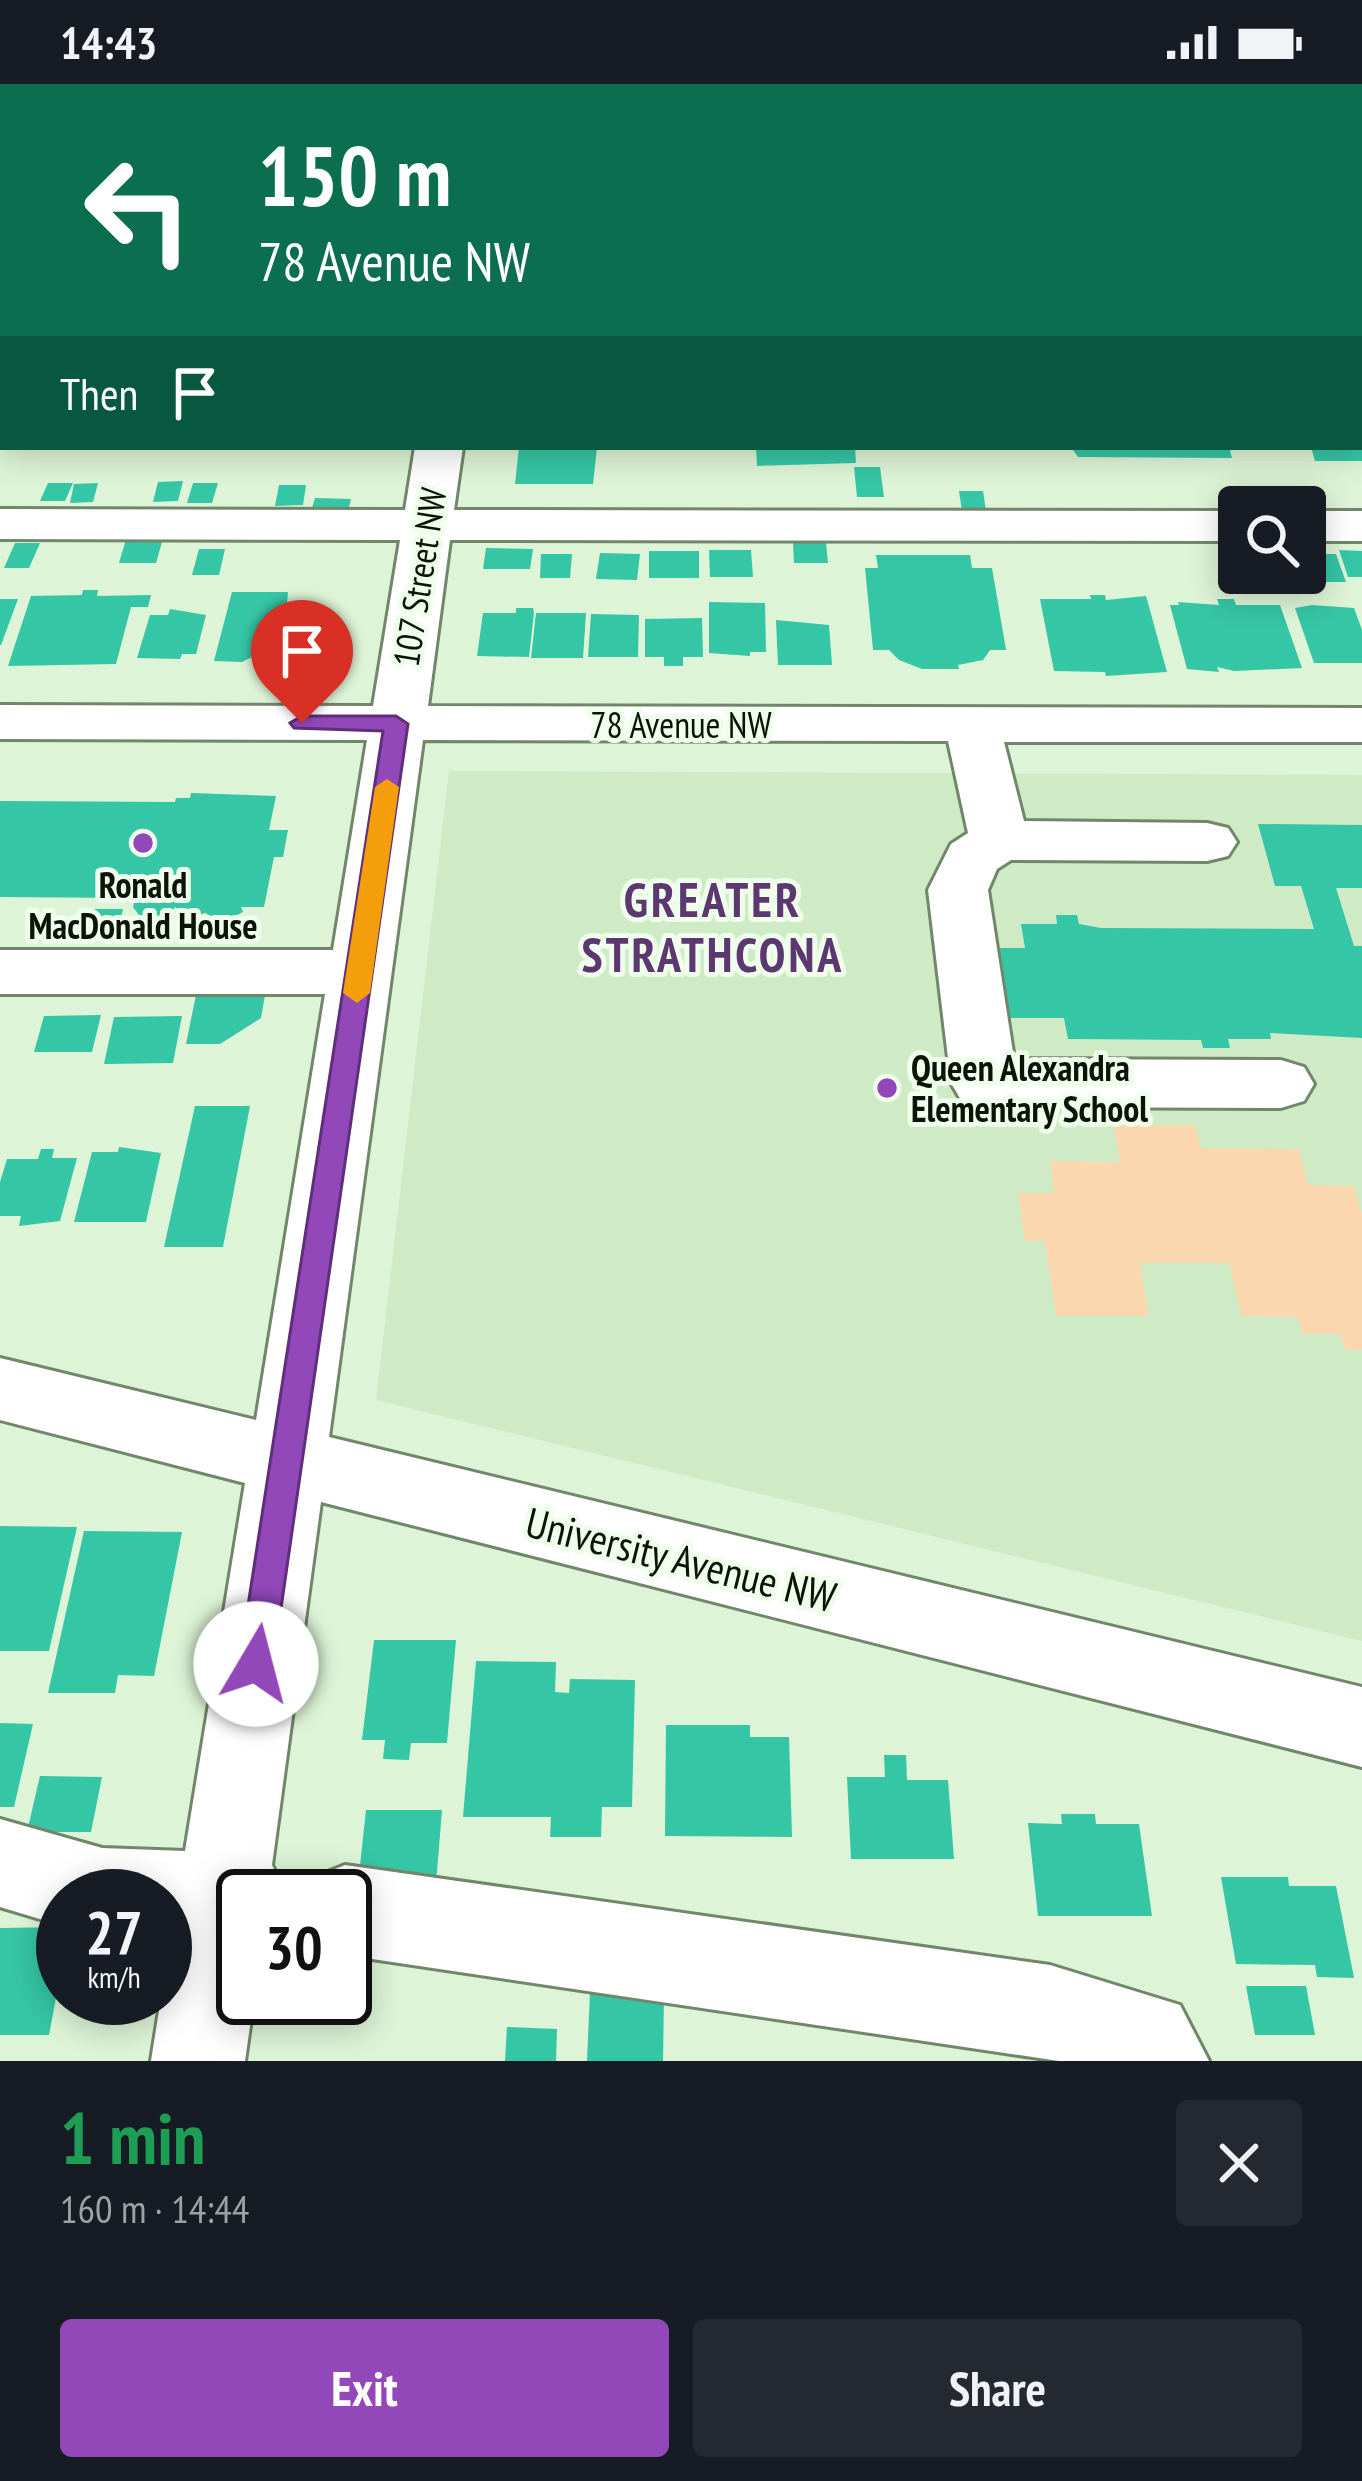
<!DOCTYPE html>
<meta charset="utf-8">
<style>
:root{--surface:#171b24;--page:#242831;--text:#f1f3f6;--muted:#9ea1a6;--accent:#9348ba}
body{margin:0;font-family:"PT Sans Narrow",sans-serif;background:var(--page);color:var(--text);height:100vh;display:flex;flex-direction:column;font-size:45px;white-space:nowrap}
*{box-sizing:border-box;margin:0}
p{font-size:39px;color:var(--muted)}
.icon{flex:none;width:66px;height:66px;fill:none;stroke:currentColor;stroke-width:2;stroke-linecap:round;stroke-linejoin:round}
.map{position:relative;height:1977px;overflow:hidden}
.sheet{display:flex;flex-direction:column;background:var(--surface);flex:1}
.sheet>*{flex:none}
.top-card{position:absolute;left:0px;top:0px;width:1362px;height:366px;box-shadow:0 6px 30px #0003;background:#0b6e4f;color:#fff;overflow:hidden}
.controls{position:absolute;left:1218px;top:402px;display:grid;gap:24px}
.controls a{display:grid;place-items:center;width:108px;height:108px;border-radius:12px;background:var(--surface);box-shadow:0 6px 30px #0003;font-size:60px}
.speed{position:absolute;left:36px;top:1785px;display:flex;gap:24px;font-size:60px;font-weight:700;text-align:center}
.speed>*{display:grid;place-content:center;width:156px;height:156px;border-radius:50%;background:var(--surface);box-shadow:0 6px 30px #0003;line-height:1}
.speed small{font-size:30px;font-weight:400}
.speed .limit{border:6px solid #111;border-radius:18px;background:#fff;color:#111}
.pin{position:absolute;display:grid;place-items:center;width:102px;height:102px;color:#fff;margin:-123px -51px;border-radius:50% 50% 50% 0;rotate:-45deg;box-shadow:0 0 12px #0007}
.pin .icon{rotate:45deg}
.me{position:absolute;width:132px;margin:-66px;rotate:8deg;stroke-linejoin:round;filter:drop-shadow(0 0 9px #0008)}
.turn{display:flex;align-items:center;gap:42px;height:252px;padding:0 60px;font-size:54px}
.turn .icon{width:156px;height:156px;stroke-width:2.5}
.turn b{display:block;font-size:84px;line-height:102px}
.then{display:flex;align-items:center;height:114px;padding:0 60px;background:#0003;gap:24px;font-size:45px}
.round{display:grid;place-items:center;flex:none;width:126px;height:126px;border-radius:12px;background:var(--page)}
.head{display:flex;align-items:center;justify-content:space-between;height:204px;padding:0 60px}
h1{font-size:72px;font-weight:600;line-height:90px;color:#1e9e55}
.cta{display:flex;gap:24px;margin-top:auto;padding:24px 60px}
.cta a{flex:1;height:138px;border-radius:12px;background:var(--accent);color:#fff;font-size:48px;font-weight:600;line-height:138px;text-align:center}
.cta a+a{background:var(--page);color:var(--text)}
.status{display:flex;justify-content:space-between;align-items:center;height:84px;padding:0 60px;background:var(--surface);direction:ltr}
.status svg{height:33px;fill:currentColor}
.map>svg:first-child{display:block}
.built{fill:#cfebc6}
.green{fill:#fbd7af}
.building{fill:#35c6a5}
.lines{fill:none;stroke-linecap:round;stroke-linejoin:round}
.minor-casing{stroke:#71866b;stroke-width:6}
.minor{fill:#fff;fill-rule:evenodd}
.route{fill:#9348ba;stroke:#602f79;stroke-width:3}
.slow{fill:#f59e0b}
.poi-dot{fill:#9348ba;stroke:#f0feec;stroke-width:4.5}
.labels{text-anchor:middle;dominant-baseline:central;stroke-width:10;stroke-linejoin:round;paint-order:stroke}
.street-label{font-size:36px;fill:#0c140a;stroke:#f0feec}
.poi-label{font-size:36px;font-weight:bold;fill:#0c140a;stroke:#f0feec}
.near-street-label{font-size:42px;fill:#0c140a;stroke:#f0feec}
.district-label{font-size:48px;font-weight:bold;letter-spacing:3px;fill:#5c3871;stroke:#f0feec}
</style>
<div class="status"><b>14:43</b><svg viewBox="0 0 49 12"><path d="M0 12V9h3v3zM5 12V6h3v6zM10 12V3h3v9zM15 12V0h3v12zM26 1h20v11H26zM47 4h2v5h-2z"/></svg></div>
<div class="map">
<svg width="1362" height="1977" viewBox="0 0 1362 1977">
<rect width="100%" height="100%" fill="#ddf4d6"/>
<!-- built -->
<polygon class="built" points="449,687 1362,691 1362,1557 376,1316"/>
<!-- green -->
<polygon class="green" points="1114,1041 1195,1041 1201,1064 1299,1065 1308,1101 1354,1102 1362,1132 1362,1266 1345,1266 1341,1250 1302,1250 1298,1233 1241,1232 1229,1179 1140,1179 1148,1232 1056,1232 1045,1157 1025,1157 1018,1109 1054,1109 1050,1077 1120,1078"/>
<!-- building -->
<g class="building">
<polygon points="519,363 597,363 593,400 515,400"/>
<polygon points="756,363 855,363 856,379 757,382"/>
<polygon points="1071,363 1229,363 1232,374 1078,373"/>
<polygon points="1311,363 1362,363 1362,377 1315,377"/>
<polygon points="854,383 880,383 884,413 857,413"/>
<polygon points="183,397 178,417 153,418 158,398"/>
<polygon points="48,399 73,399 65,417 40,417"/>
<polygon points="98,399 93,418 70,419 74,400"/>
<polygon points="193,399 218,399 212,419 187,419"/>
<polygon points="279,401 306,401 303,421 275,422"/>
<polygon points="1256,405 1283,406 1289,423 1262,423"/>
<polygon points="959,407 983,407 986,427 962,427"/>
<polygon points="315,414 351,415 348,428 311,427"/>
<polygon points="164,451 156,479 119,479 127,452"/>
<polygon points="793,457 826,458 828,479 794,479"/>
<polygon points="15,459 40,459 29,484 4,484"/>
<polygon points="486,464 533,465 530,485 483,485"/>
<polygon points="199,465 225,465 219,491 192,491"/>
<polygon points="709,466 751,466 753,493 710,493"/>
<polygon points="1339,466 1362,467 1362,493 1348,493"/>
<rect x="649" y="467" width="50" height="27"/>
<polygon points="600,469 640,470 637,496 596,495"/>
<polygon points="541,470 572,470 570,494 540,494"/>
<polygon points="1305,470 1336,470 1346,498 1301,498 1298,489 1305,489"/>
<polygon points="876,471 970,471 972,484 992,484 1006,566 990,566 983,576 958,581 959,585 922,585 899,576 889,566 873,566 865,484 878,484"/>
<polygon points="83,506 98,506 97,512 151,511 148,523 131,523 116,580 8,582 31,512 82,511"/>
<polygon points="232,508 288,508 286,531 318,531 309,570 296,576 256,571 242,578 214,577"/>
<polygon points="1090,511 1105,511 1106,516 1146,512 1167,588 1106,592 1105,588 1054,587 1040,515 1091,515"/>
<polygon points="0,515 18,515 1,561 0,561"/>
<polygon points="1217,515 1234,515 1236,521 1280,521 1302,584 1234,587 1217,583 1219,588 1187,585 1170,521 1179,521 1178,518 1219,521"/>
<polygon points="709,518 765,519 766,568 750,568 750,572 709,569"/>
<polygon points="1312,521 1354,524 1362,546 1362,579 1314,579 1295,524"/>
<polygon points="516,524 533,524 534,529 529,573 477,572 483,529 516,529"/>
<polygon points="170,525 206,531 196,570 182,570 180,575 137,574 150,531 168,531"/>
<polygon points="536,529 586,529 583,574 531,574"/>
<polygon points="591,530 639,531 638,573 588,573"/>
<polygon points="702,534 703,573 683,573 683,582 664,582 664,573 645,573 645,535"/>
<polygon points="776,536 829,541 832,581 778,581"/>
<polygon points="191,709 276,712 269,746 288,746 283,773 274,773 264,823 241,823 243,828 231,834 215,834 205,829 192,833 175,823 168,832 153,836 139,831 133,823 135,814 0,813 0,717 175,718 176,714 190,714"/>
<polygon points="1258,740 1362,741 1362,804 1336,804 1354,862 1362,862 1362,954 1270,949 1271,955 1228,955 1230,964 1203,964 1201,956 1068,955 1064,934 987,934 978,864 1025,864 1021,840 1057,840 1056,831 1077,831 1079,840 1101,844 1314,845 1301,802 1275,802"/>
<polygon points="84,825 123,825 119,842 79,842"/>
<polygon points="196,911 265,911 261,934 220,960 186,960"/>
<polygon points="101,931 92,968 34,968 44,932"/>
<polygon points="182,932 173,979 104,980 114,933"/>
<polygon points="195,1022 250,1022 223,1163 164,1163"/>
<polygon points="119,1063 161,1069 146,1138 74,1138 92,1068 118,1068"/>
<polygon points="41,1065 54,1065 52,1074 77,1074 60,1137 19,1142 21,1132 0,1132 0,1098 7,1075 38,1075"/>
<polygon points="0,1442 77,1443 49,1567 0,1567"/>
<polygon points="84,1447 182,1448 154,1592 118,1591 115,1609 48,1609"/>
<polygon points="374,1556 456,1556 447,1659 411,1659 409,1676 383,1675 385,1656 362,1656"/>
<polygon points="476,1577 556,1578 555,1608 569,1609 570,1595 635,1596 632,1723 602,1723 601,1753 550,1753 551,1733 463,1733"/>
<polygon points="0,1639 33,1640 14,1723 0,1723"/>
<polygon points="666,1641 750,1641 750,1653 789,1653 792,1753 665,1752"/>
<polygon points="884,1671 906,1671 907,1696 948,1696 954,1775 851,1775 847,1693 885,1693"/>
<polygon points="40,1692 102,1693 91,1748 27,1748"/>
<polygon points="366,1726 442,1726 436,1800 358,1800"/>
<polygon points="1061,1730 1095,1730 1096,1740 1139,1740 1152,1832 1038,1832 1028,1739 1062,1740"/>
<polygon points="1221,1793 1288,1793 1289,1802 1336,1802 1354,1894 1317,1893 1315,1881 1236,1880"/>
<polygon points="63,1843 63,1877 49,1951 0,1951 0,1844"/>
<polygon points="1246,1902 1306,1902 1315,1951 1255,1951"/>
<polygon points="590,1909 664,1911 663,1977 587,1977"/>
<polygon points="507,1943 557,1945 556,1977 505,1977"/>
</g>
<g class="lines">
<!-- minor casing -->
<g class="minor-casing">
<g id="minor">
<rect x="475" y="0" width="38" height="3"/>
<polygon points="1359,20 1362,20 1362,49 1359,48"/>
<rect x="0" y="21" width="3" height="22"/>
<rect x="0" y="133" width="3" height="24"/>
<rect x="1359" y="134" width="3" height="24"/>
<rect x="0" y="266" width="3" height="28"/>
<rect x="1359" y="267" width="3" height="28"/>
<polygon points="415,363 463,363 454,426 1239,427 1239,457 450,456 428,622 1362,624 1362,658 1004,658 1024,737 1207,739 1228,744 1237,758 1228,772 1207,777 1011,776 997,785 988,806 1014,975 1281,976 1304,983 1314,1000 1304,1017 1281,1024 984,1023 961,1016 951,999 928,806 951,760 968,749 948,657 423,656 329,1353 1362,1603 1362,1683 321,1418 272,1781 287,1812 243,1812 243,1914 254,1914 245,1977 151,1977 161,1914 165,1914 170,1856 165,1856 165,1812 63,1812 63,1842 0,1823 0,1735 102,1764 185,1767 245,1399 0,1336 0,1274 256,1336 325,910 0,910 0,866 333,866 367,656 0,655 0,621 373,622 400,456 0,455 0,425 405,426"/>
<rect x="1305" y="427" width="57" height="30"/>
<polygon points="345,1781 1050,1881 1180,1921 1209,1977 1059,1977 345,1871 345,1812 306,1812 313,1794"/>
</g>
</g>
<!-- minor -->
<use href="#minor" class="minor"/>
</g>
<!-- route -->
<polygon class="route" points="302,632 396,632 408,640 273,1580 268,1591 256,1596 244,1591 239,1580 383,647 294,644 290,639"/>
<!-- slow -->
<polygon class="slow" points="387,695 399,703 370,909 357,919 343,909 375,703"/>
<!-- markers -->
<g class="poi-dot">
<circle cx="143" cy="759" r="12"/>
<circle cx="887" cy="1004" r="12"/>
</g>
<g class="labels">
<!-- street labels -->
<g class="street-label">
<text transform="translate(419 493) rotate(-81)">107 Street NW</text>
<text x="681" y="640">78 Avenue NW</text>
</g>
<!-- poi labels -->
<g class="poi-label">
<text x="143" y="800">Ronald<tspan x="143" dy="41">MacDonald House</tspan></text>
<text x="911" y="983" text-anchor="start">Queen Alexandra<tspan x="911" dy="41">Elementary School</tspan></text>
</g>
<!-- near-street labels -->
<g class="near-street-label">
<text transform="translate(681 1475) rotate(14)">University Avenue NW</text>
</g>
<!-- district labels -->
<g class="district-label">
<text x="713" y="815">GREATER<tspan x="713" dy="55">STRATHCONA</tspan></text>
</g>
</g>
</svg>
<div class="controls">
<a><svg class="icon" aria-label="search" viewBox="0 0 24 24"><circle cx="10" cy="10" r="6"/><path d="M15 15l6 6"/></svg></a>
</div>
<div class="speed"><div>27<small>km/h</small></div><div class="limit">30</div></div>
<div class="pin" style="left:302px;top:639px;background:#d93025"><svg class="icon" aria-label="arrive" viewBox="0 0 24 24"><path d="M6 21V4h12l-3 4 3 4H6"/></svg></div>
<svg class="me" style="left:256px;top:1580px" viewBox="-20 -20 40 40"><circle r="19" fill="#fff"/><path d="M0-13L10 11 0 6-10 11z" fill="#9348ba"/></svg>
<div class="top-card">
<div class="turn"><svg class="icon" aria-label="left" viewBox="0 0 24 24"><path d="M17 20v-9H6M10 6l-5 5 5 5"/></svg><div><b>150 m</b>78 Avenue NW</div></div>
<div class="then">Then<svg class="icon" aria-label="arrive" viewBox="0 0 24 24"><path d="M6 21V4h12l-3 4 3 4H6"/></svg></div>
</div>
</div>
<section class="sheet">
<div class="head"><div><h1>1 min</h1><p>160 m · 14:44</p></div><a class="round"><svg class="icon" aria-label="close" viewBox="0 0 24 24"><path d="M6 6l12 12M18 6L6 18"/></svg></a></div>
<div class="cta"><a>Exit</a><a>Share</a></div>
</section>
